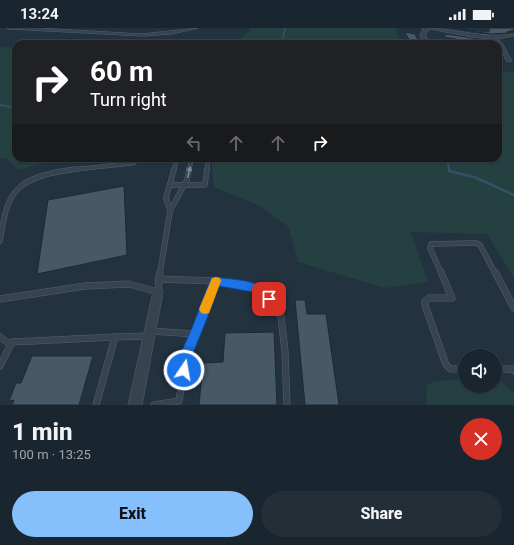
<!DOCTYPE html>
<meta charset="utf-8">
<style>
:root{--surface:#1a262f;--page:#232e37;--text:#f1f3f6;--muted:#9fa5aa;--line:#38434b;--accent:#85c0fd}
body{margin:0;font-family:Roboto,sans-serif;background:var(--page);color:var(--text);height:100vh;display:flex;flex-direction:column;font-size:15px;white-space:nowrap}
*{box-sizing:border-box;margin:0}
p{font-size:13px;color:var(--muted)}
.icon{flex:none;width:22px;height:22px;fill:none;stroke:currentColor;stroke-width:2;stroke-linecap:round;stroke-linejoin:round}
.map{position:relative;height:377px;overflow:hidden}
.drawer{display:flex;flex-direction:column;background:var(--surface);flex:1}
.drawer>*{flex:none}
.hud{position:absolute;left:12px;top:12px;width:490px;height:122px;border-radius:12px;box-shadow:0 1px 3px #0004,0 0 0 1px var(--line);background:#202124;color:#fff;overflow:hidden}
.controls{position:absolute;left:458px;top:321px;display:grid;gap:8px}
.controls a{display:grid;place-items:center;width:44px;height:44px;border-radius:50%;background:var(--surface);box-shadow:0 1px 3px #0004,0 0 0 1px var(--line);font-size:20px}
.pin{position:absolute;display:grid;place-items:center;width:34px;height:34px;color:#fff;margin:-17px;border-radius:8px;box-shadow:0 2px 6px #0006}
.me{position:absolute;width:44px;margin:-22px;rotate:12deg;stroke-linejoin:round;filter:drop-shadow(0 0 3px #0008)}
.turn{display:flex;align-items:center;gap:14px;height:84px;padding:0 12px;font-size:18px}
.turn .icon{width:52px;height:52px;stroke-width:2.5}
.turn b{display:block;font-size:28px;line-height:34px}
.lanes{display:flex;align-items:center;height:38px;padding:0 12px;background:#0003;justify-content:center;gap:20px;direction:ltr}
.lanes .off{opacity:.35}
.round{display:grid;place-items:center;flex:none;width:42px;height:42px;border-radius:21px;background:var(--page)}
.summary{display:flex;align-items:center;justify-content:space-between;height:68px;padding:0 12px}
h1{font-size:24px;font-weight:800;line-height:30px}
.action{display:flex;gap:8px;margin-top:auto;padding:8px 12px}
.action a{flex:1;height:46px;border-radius:24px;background:var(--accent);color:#111;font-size:16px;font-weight:800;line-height:46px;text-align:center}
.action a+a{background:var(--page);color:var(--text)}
.status{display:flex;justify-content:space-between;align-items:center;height:28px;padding:0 20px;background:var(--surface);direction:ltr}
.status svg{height:11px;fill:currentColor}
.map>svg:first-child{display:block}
.green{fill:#254040}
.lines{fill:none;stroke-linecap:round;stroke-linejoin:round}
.stream-far2{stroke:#355067;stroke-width:1.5}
.stream-far1{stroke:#355067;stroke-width:2}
.stream{stroke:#355067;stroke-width:2.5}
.building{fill:#475866;stroke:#1e2b36}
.lane-far2-casing{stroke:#55616d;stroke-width:4.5}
.lane-far1-casing{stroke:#55616d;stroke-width:5.5}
.lane-casing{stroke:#55616d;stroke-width:7}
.street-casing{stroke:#55616d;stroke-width:1}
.lane-far2{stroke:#37444f;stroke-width:3.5}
.lane-far1{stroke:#37444f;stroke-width:4.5}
.lane{stroke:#37444f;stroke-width:6}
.street{fill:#37444f;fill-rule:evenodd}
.oneway{fill:#7b8793}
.route{fill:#1a73e8;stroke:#114b97}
.slow{fill:#f59e0b}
</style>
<div class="status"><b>13:24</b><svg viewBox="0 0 49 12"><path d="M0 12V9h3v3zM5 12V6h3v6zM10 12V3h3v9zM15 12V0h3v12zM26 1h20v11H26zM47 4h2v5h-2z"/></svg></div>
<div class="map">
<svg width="514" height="377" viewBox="0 0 514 377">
<rect width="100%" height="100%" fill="#23323f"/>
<!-- green -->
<g class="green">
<polygon points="251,0 399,0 395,3 402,16 224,16 242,10"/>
<polygon points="0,18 16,21 16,130 62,130 18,142 6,130 0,130"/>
<polygon points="498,43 514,44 514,250 487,206 411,204 428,254 385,260 298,234 289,199 258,177 214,159 211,130 498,130"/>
<polygon points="461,352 465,352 465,358 495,358 495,352 501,353 514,365 514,377 427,377 426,358 435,353"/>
</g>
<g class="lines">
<!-- stream-far2 -->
<polyline class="stream-far2" points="279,16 283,10 285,0"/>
<!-- stream-far1 -->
<g class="stream-far1">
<polyline points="0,77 16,80"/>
<polyline points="447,130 449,142"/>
</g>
<!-- stream -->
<polyline class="stream" points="449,141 449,143 474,149 514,167"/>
</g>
<!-- building -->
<g class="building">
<polygon points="452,0 489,4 489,0 514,0 514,2 507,4 510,5 491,6"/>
<polygon points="405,4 415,6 420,16 411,16"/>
<polygon points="447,6 472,10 481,12 480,15 444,9"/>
<polygon points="124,158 127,227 37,246 48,172"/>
<polygon points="295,272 305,272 307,286 326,286 339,377 305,377"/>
<polygon points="274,304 277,377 199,377 203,335 223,334 225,305"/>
<polygon points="32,328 93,328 79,377 12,377 14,372 9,373 16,355 21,355"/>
</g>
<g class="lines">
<!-- lane-far2 casing -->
<g class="lane-far2-casing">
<g id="lane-far2">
<polyline points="70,142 134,135"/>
<polyline points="174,142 177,130"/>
<polyline points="189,142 192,130"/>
<polyline points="207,142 208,130"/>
</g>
</g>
<!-- lane-far1 casing -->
<g class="lane-far1-casing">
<g id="lane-far1">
<polyline points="189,141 187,152 184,157 205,157 207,141"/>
<polyline points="170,157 184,157 170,183"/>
<path d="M 0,213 C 3,197 5,175 16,163 C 30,147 57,144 77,141"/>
<polyline points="160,245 170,183 166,170 174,141"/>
<polyline points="441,245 430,220 431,216 476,215 480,217 495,245"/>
</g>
</g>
<!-- lane casing -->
<g class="lane-casing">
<g id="lane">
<polyline points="441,244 452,270 429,270 425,273 425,277 446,337 451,341 465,341"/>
<polyline points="495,244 514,280"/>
<polyline points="158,251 215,253"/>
<polyline points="0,271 85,258 129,256 158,264 160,244"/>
<polyline points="150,303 196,306"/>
<polyline points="0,309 10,316"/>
<polyline points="0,338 12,314 115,309"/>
<polyline points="495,341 513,341 514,343"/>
<polyline points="96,377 115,309 149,308"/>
<polyline points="154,377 179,373 186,327 198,302 215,253 255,260 269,271 281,289 285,323 287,377"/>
</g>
</g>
<!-- street casing -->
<g class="street-casing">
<g id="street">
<polygon points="7,0 36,0 142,6 198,0 172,6 142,8 9,1"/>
<path d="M 424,0 C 455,0 483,11 514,6 L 514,8 L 497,11 L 502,15 L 512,33 L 507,34 L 498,16 L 491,11 L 472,9 L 430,1 L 428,2 L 425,9 L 436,16 L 429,16 L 420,9 Z"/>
<polygon points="158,259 162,261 163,264 142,377 128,377 153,264 154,261"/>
</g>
</g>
<!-- lane-far2 -->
<use href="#lane-far2" class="lane-far2"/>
<!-- lane-far1 -->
<use href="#lane-far1" class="lane-far1"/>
<!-- lane -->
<use href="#lane" class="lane"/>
<!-- street -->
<use href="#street" class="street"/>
</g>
<!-- one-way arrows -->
<defs><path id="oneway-solid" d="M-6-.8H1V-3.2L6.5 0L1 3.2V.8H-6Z"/></defs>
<use class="oneway" href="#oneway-solid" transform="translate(189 144) rotate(-77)"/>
<!-- route -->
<path class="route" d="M 215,249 C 234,252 265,251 274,271 L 273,274 L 269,276 L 253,264 L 219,258 C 211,281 202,303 193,325 C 190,332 191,340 188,347 L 184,348 L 179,347 L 177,342 L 180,327 L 192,300 L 210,253 L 211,250 Z"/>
<!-- slow -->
<polygon class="slow" points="216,249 220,250 221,253 209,285 205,286 201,285 199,281 212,250"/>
</svg>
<div class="controls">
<a><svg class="icon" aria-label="sound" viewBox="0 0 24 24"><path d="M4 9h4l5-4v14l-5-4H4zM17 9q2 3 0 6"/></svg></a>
</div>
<div class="pin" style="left:269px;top:271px;background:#d93025"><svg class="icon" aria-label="arrive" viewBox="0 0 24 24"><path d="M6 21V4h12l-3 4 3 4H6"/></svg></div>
<svg class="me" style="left:184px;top:342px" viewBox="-20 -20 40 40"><circle r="17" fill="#1a73e8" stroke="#fff" stroke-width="3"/><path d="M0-11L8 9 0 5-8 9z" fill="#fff"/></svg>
<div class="hud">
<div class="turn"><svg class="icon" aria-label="right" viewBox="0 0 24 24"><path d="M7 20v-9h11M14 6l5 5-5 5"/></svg><div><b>60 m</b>Turn right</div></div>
<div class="lanes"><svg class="icon off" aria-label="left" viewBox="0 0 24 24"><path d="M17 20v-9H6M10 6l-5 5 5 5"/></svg><svg class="icon off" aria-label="ahead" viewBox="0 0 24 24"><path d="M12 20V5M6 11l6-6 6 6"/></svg><svg class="icon off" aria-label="ahead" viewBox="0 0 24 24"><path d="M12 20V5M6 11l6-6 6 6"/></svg><svg class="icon" aria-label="right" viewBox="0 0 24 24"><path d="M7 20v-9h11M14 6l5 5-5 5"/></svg></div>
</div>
</div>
<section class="drawer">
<div class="summary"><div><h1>1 min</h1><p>100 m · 13:25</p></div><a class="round" style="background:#d93025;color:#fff"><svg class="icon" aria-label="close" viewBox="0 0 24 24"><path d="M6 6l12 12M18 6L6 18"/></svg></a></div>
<div class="action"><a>Exit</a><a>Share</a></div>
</section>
